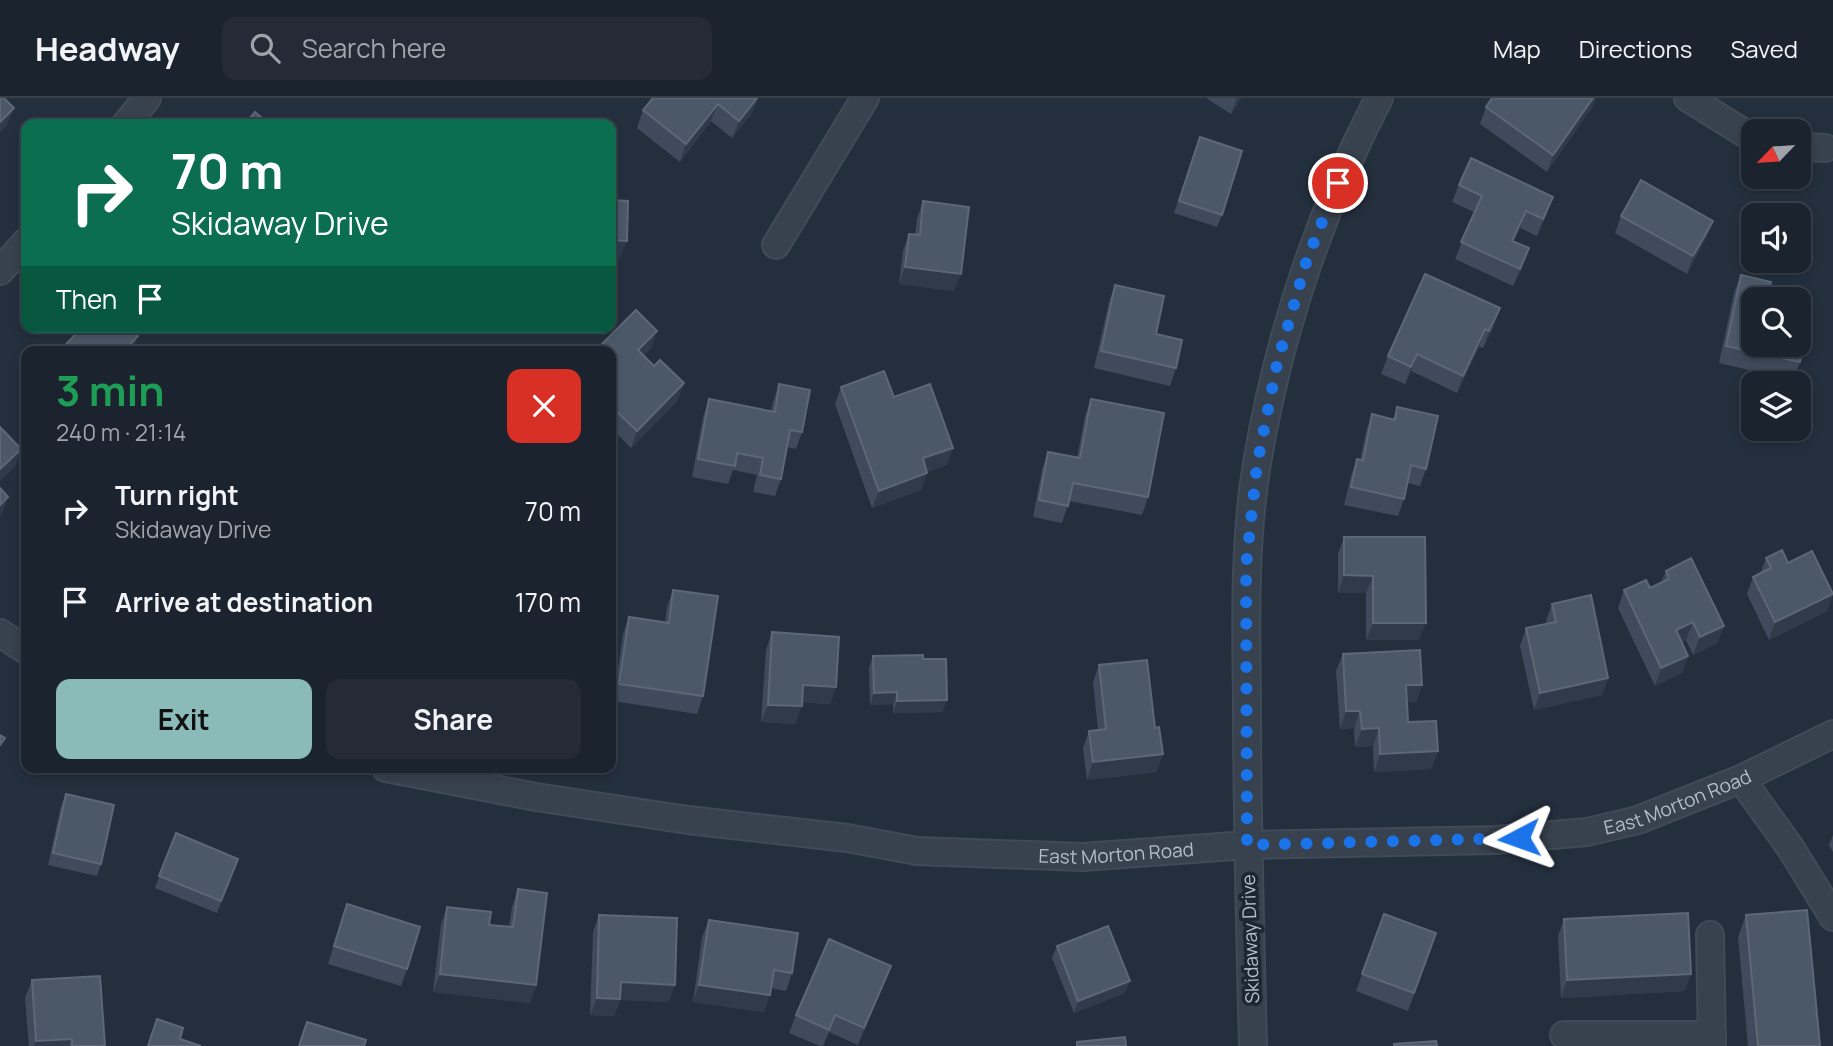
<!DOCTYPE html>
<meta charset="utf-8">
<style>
:root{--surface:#1b232e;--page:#242b36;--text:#f1f3f6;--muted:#a0a4aa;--line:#39404a;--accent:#8bbbb9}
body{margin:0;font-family:Manrope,sans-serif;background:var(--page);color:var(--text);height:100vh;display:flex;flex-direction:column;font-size:26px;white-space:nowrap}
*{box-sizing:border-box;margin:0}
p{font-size:23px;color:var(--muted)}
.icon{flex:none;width:38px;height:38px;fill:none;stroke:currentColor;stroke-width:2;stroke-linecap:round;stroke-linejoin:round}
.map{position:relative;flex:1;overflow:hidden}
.side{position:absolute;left:21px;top:248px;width:595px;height:427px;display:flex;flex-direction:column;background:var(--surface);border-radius:14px;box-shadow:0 4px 10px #0003,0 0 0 2px var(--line)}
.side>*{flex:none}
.guide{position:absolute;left:21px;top:21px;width:595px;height:214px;border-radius:14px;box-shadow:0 4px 10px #0003,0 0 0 2px var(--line);background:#0b6e4f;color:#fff;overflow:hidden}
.needle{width:46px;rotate:245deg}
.fabs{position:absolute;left:1741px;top:21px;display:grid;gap:14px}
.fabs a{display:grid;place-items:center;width:70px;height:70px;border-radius:14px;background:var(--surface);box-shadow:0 4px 10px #0003,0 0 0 2px var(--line);font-size:35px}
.pin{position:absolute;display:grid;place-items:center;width:60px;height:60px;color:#fff;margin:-30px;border:4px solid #fff;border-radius:50%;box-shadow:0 2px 7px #0007}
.me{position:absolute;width:77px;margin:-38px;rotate:266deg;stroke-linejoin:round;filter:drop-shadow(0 0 5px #0008)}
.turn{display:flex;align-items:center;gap:24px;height:147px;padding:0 35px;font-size:32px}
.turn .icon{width:91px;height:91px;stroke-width:2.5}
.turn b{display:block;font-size:49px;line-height:60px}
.then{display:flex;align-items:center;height:66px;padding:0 35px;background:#0003;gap:14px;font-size:26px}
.round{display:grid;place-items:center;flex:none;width:74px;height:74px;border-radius:14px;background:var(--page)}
.overview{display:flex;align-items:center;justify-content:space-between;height:119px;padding:0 35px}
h1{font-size:42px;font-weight:700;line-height:52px;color:#1e9e55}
.button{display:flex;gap:14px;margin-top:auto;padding:14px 35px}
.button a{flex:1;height:80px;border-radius:14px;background:var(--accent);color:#111;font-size:28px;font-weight:700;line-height:80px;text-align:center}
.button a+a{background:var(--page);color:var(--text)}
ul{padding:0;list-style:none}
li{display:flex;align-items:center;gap:21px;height:91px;padding:0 35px}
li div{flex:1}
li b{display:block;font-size:26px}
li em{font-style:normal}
header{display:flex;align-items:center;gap:42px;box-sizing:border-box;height:98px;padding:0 35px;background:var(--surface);border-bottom:2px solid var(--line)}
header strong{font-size:33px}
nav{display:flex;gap:38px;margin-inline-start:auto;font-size:24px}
.search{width:490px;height:63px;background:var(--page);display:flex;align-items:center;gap:18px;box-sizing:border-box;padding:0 24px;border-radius:14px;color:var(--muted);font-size:26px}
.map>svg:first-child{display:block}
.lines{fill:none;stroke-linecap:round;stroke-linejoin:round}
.street-casing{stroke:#414a57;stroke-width:30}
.street{stroke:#38414e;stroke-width:26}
.wall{fill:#3f4b5c}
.shaded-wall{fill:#2f3b4b}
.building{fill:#4b5868;stroke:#5c6777;stroke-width:2}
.route{stroke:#1a73e8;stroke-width:12;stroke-dasharray:0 21.6}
.labels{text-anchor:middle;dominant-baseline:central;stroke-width:7;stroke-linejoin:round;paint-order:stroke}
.street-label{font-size:19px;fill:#b4bcc9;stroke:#1d2633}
</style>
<header>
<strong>Headway</strong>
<div class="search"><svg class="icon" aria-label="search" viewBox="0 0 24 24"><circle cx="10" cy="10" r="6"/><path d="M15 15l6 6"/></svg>Search here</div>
<nav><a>Map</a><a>Directions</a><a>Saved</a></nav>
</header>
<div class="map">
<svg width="1833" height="948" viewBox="0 0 1833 948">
<rect width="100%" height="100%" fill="#242f3e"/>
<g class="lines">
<!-- street casing -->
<g class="street-casing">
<g id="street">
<polyline points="1688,0 1754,41"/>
<polyline points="126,26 147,0"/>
<polyline points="1799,49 1825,50"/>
<polyline points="776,147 865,0"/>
<polyline points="0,173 26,144"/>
<polyline points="0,535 26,552"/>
<path id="s1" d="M 386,670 L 536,699 L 688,722 L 847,740 L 917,753 L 1083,759 L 1247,747 L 1496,742 L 1587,734 L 1638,722 L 1741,681 L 1833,636"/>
<polyline points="1741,681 1790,749 1833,819"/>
<polyline points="1710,837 1712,948"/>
<polyline points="1564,937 1712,937"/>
<path d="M 1253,948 C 1250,833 1247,718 1247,603 C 1246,524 1244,444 1257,365 C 1279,235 1318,117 1379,0"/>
</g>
</g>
<!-- street -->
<use href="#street" class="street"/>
</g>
<!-- wall -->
<g class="wall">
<polygon points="758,0 752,15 732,40 711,23 680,64 637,30 643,12"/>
<polygon points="1206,0 1241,0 1231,16"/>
<polygon points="1492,0 1596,0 1593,8 1547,74 1480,26 1486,9"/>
<polygon points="1195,51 1222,117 1217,129 1174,115"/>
<polygon points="1459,87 1547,116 1537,138 1520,130 1514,143 1523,168 1513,188 1455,161 1474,114 1452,104"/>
<polygon points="923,103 954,193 899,186 903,153 909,136 915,137 917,121"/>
<polygon points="1621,118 1713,123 1706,140 1687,176 1615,135"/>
<polygon points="1741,177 1767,199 1800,264 1793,282 1719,265 1734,195"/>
<polygon points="1115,187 1156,236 1176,270 1170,288 1094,270 1109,204"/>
<polygon points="1494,228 1483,250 1479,249 1457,295 1411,273 1405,286 1381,276 1388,258"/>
<polygon points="651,250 643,258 654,268 684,285 677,303 631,350 611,330 611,254"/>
<polygon points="779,286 802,334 796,351 787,349 781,381 775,398 753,394 757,377 733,372 728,386 692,379 703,319 709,301 771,313 773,304"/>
<polygon points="841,289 894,299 947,367 927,374 921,392 872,410 835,306"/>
<polygon points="1091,301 1148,399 1142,417 1069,403 1062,425 1033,419 1042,372 1048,354 1077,360 1085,318"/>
<polygon points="1397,309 1426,371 1420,388 1407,385 1404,401 1398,418 1344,407 1351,378 1357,361 1360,362 1366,334 1372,316 1393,321"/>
<polygon points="1344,439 1419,542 1366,542 1366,495 1338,495 1338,456"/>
<polygon points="1766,460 1788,465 1833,496 1827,513 1769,542 1747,496 1753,479 1760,476"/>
<polygon points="1666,473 1724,528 1717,545 1693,557 1686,542 1682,544 1688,558 1682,575 1655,588 1618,510 1624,492 1650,490 1661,484"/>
<polygon points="673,492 703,598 697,616 613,603 623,536 629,519 665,524 667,509"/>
<polygon points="1552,506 1608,580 1602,597 1534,612 1520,548 1526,530 1546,526 1546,523"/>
<polygon points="772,534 836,589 830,606 802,604 795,626 761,624 766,552"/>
<polygon points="1343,556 1422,587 1416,604 1407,604 1408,624 1438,653 1431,671 1374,674 1373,648 1355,649 1354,630 1340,631 1336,573"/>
<polygon points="873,558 923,561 947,602 942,614 893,615 893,606 870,607 869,570"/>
<polygon points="1099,567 1155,630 1163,656 1156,674 1087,682 1083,650 1089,633 1098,632 1093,584"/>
<polygon points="66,696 101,766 97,778 48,767 61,708"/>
<polygon points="176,735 238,761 217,815 155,790"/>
<polygon points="1833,737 1833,754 1829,747"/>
<polygon points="518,791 536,887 530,905 433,894 441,826 447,809 489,827 509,829 512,809"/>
<polygon points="347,806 407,871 401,888 328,866"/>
<polygon points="1384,816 1436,835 1408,913 1356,893"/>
<polygon points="599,817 669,904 620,902 614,918 590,917 593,834"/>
<polygon points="1746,817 1820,948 1748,948 1738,839"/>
<polygon points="1564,821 1685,893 1561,900 1558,838"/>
<polygon points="709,822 792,875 786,893 771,890 764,914 693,904 702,839"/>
<polygon points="1057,848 1125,895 1074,915 1052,860"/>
<polygon points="891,868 858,947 829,934 823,948 820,948 789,935 796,917"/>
<polygon points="32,882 105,948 29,948 25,900"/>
</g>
<!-- shaded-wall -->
<g class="shaded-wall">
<polygon points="757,0 758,0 752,15 732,40 739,23"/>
<polygon points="1237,0 1241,0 1231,16"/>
<polygon points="1593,0 1596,0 1593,8 1547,74 1553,57"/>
<polygon points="718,6 711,23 680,64 686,46"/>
<polygon points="14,10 7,27 0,35 0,24"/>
<polygon points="1553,99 1547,116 1537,138 1543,121"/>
<polygon points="1526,113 1520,130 1506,160 1512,143"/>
<polygon points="1713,123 1706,140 1687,176 1693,158"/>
<polygon points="611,142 627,143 620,160 611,160"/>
<polygon points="1529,150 1523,168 1513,188 1520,171"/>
<polygon points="905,169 961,176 954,193 899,186"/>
<polygon points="1500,210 1494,228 1483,250 1489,233"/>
<polygon points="1485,231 1479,249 1457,295 1463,278"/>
<polygon points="657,233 651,250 631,270 638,252"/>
<polygon points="138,238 132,254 123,254"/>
<polygon points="1417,256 1411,273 1405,286 1411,269"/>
<polygon points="684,285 677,303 631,350 637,333"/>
<polygon points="953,350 947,367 916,378 923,360"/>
<polygon points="21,351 15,369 0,383 0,371"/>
<polygon points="927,375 921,392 872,410 879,393"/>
<polygon points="8,399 2,416 0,418 0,407"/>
<polygon points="1344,477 1373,478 1366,495 1338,495"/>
<polygon points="1833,496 1827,513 1769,542 1775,524"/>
<polygon points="1693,524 1686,542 1670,550 1676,532"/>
<polygon points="1373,525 1426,525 1419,542 1366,542"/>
<polygon points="1724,528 1717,545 1693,557 1700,539"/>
<polygon points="1688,558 1682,575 1655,588 1661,570"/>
<polygon points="1608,580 1602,597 1534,612 1540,595"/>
<polygon points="803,587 836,589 830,606 797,604"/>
<polygon points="1406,587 1422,587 1416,604 1400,605"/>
<polygon points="897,594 893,606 870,607 874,595"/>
<polygon points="947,602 942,614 893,615 897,603"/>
<polygon points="768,607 802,608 795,626 761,624"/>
<polygon points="1346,613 1360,613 1354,630 1340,631"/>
<polygon points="1379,630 1373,648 1355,649 1362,631"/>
<polygon points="1438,653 1431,671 1374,674 1380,656"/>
<polygon points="1163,656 1156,674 1087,682 1093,664"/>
<polygon points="891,868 884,886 858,947 864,930"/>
<polygon points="440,876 536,887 530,905 433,894"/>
<polygon points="1691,876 1685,893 1561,900 1567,882"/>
<polygon points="1130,883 1125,895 1074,915 1078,903"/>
<polygon points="621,884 675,887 669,904 620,902 614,918 590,917 597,900"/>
<polygon points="699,887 770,897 764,914 693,904"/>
<polygon points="72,941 69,948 34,948 36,943"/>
</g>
<!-- building -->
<g class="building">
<polygon points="0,0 4,0 14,10 0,24"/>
<polygon points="653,0 757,0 739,23 718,6 686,46 643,12"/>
<polygon points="1492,0 1593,0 1553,57 1486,9"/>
<polygon points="255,14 269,26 245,26"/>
<polygon points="1200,39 1242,53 1222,117 1179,103"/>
<polygon points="1471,60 1553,99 1543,121 1526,113 1512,143 1529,150 1520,171 1461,144 1482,98 1459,87"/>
<polygon points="611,62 614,62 612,102 628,103 627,143 611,142"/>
<polygon points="1641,82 1713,123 1693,158 1621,118"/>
<polygon points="923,103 969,109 961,176 905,169 909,136 920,137"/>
<polygon points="1425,176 1500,210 1489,233 1485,231 1463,278 1417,256 1411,269 1388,258"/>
<polygon points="1741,177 1771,184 1767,199 1776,201 1754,201 1754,247 1799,247 1799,207 1812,210 1800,264 1726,248"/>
<polygon points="1115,187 1164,198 1156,236 1182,242 1176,270 1101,253"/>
<polygon points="636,212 657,233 638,252 654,268 660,262 684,285 637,333 611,308 611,254 594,254"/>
<polygon points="82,229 128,229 138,238 123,254 59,254"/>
<polygon points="884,273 894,299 930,286 953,350 923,360 927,375 879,393 841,289"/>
<polygon points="779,286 810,292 802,334 790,332 781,381 760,377 763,360 737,355 735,368 698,361 709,301 775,314"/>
<polygon points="1091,301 1164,315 1148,399 1073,385 1068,408 1039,402 1048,354 1080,360"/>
<polygon points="1397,309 1438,318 1426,371 1411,367 1404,401 1351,389 1357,361 1363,363 1372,316 1395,322"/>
<polygon points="0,329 21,351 0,371"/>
<polygon points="0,390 8,399 0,407"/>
<polygon points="1344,439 1425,439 1426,525 1373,525 1373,478 1344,477"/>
<polygon points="1782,452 1788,465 1812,453 1833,496 1775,524 1753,479 1771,470 1766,460"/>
<polygon points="1691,460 1724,528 1700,539 1693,524 1676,532 1688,558 1661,570 1624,492 1646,482 1650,490 1669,481 1666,473"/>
<polygon points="673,492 718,498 703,598 619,586 629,519 669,525"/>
<polygon points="1591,497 1608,580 1540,595 1526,530 1556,524 1552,506"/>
<polygon points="772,534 839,539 836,589 803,587 802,608 768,607"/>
<polygon points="1420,552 1422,587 1406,587 1408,624 1436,623 1438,653 1380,656 1379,630 1362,631 1360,613 1346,613 1343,556"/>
<polygon points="923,557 923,561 946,561 947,602 897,603 897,594 874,595 873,558"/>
<polygon points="1147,562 1155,630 1159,629 1163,656 1093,664 1089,633 1106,631 1099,567"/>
<polygon points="0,637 5,640 0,647"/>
<polygon points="66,696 114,707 101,766 53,755"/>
<polygon points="176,735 238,761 221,803 159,778"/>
<polygon points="518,791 547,795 536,887 440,876 447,809 491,814 489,827 513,829"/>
<polygon points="347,806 420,829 407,871 334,848"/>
<polygon points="1807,812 1820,948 1758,948 1746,817"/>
<polygon points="1688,815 1691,876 1567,882 1564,821"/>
<polygon points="1384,816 1436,835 1414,895 1362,876"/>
<polygon points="599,817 677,820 675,887 621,884 620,901 597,900"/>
<polygon points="709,822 798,835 792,875 774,872 770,897 699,887"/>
<polygon points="1108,828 1130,883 1078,903 1057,848"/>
<polygon points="829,841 891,868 864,930 835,917 829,932 796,917"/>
<polygon points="100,878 105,948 72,948 72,941 36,943 32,882"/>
<polygon points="157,921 183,930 180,941 201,948 148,948"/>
<polygon points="307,924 366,942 364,948 299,948"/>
<polygon points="1125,939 1126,948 1077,948 1077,944"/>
<polygon points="1436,943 1437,948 1394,948 1394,946"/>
</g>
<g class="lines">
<!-- route -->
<polyline class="route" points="1338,85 1307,161 1277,266 1257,367 1246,468 1247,747 1519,740"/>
</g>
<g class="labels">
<!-- street labels -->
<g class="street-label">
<text stroke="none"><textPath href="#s1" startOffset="1304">East Morton Road</textPath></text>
<text stroke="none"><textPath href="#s1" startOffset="737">East Morton Road</textPath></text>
<text transform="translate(1250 841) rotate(-92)">Skidaway Drive</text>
</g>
</g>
</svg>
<div class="fabs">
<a><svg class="needle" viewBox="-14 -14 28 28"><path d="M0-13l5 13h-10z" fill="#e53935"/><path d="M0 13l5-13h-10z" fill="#a0a4aa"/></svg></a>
<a><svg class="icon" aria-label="sound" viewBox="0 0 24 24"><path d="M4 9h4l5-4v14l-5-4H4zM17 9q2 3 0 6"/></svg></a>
<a><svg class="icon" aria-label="search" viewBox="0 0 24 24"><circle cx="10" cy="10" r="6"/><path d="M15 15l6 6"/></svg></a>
<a><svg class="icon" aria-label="layers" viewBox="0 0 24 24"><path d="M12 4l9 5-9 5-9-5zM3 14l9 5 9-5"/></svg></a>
</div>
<div class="pin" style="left:1338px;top:85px;background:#d93025"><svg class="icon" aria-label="arrive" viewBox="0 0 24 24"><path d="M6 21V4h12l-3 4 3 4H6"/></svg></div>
<svg class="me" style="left:1519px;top:740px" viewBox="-20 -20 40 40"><path d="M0-17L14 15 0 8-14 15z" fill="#1a73e8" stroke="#fff" stroke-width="4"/></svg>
<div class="guide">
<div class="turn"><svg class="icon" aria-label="right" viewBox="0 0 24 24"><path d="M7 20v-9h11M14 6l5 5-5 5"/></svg><div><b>70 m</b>Skidaway Drive</div></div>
<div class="then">Then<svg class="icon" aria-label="arrive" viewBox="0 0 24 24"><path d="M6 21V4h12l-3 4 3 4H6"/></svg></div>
</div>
<section class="side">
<div class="overview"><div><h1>3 min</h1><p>240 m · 21:14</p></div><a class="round" style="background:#d93025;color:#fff"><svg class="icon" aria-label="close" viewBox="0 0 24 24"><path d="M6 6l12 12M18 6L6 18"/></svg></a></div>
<ul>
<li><svg class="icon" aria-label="right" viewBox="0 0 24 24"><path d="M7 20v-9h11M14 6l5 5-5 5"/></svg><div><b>Turn right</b><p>Skidaway Drive</p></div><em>70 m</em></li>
<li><svg class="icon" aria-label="arrive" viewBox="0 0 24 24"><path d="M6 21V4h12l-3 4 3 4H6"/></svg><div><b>Arrive at destination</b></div><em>170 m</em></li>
</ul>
<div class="button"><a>Exit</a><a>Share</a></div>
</section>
</div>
